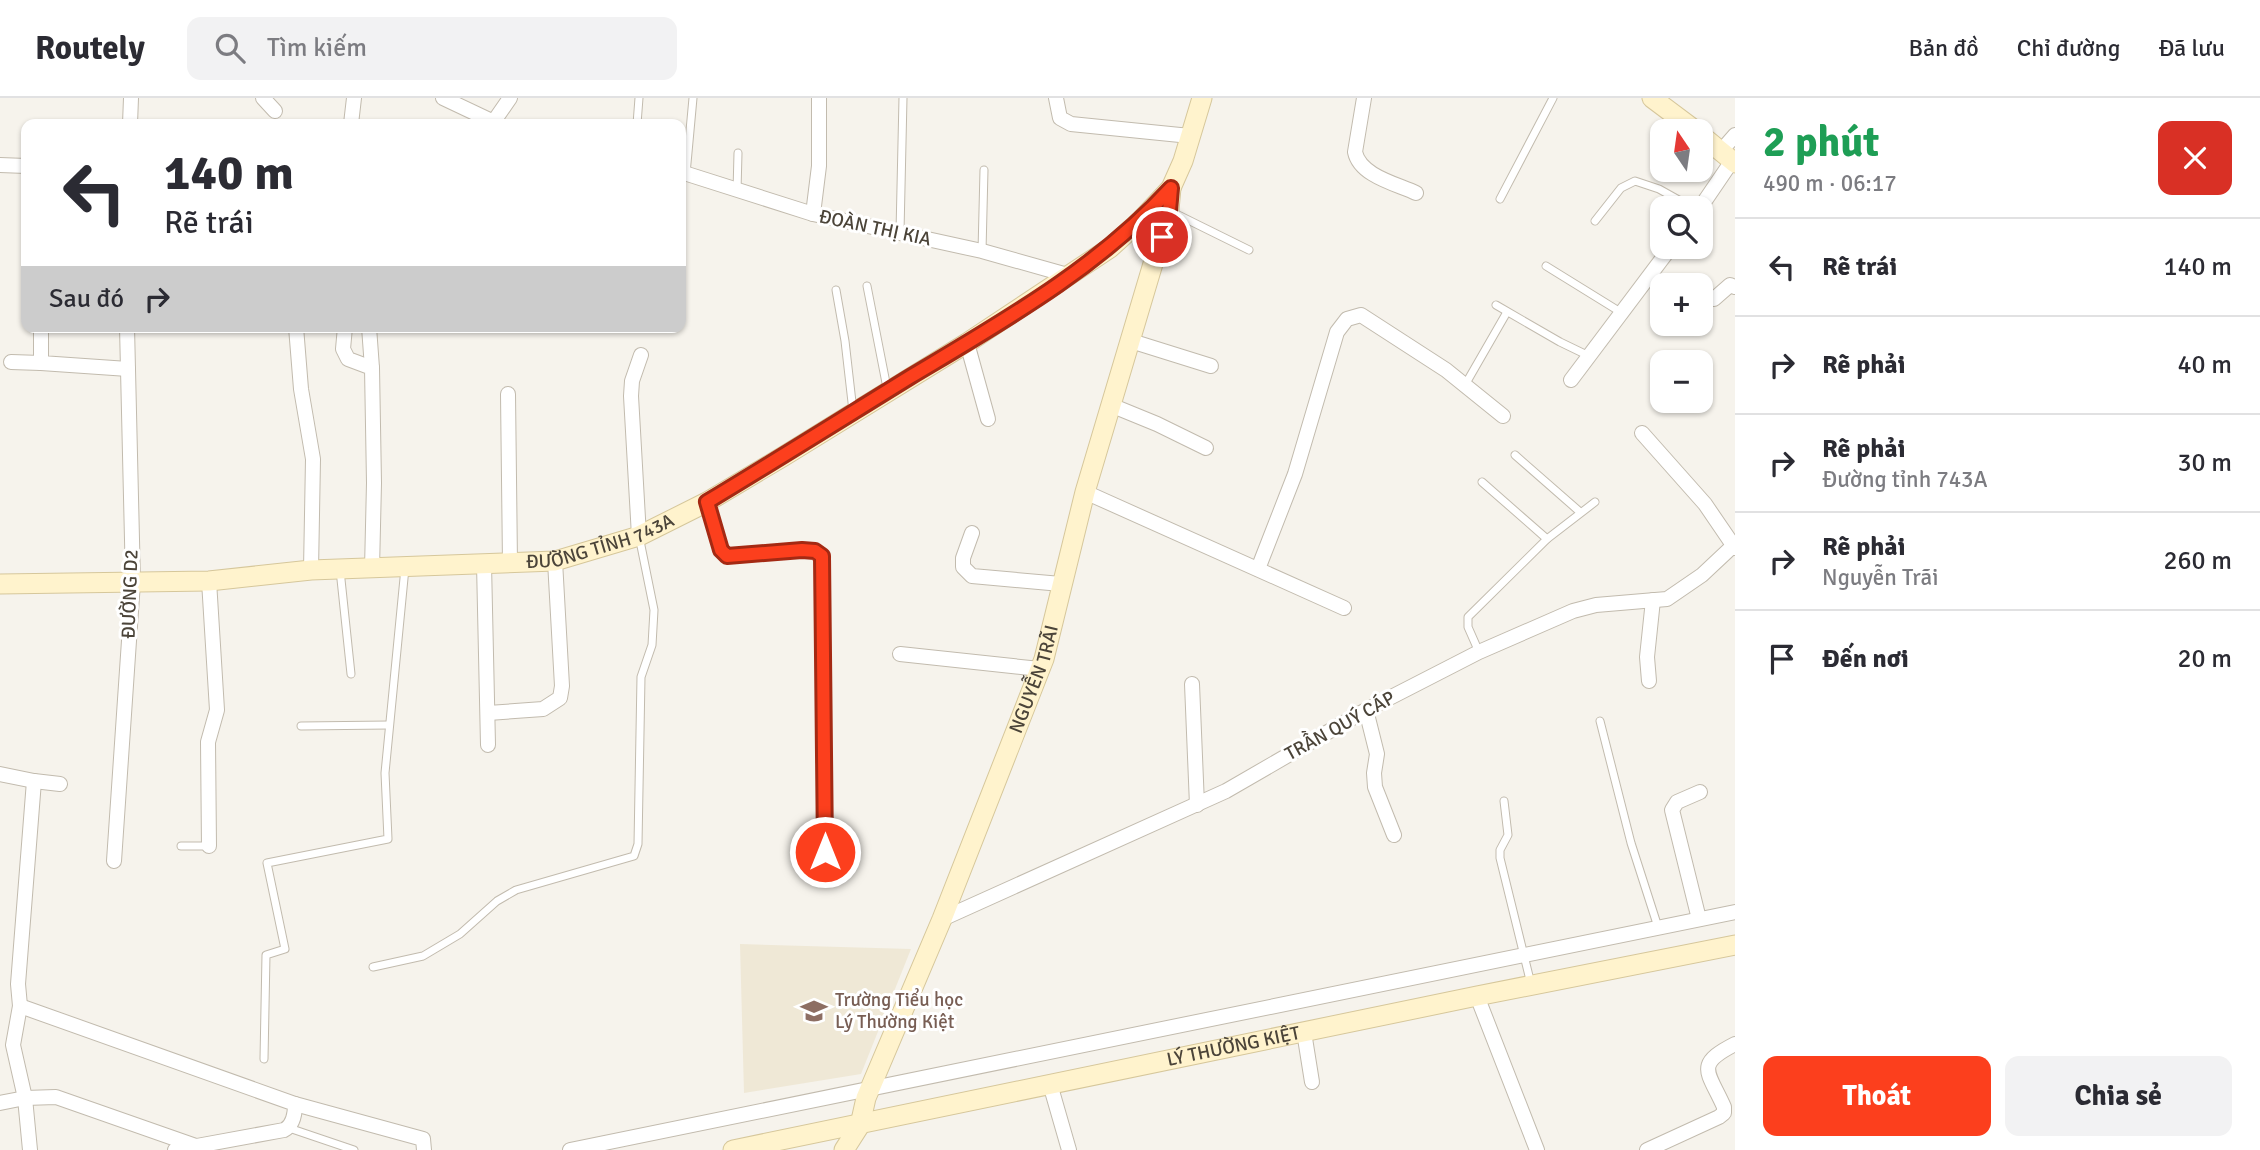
<!DOCTYPE html>
<html lang="vi">
<meta charset="utf-8">
<style>
:root{--surface:#fff;--page:#f2f2f3;--text:#2b2b33;--muted:#7c7c81;--line:#e1e1e2;--accent:#fc3f1d}
body{margin:0;font-family:Signika,sans-serif;background:var(--page);color:var(--text);height:100vh;display:flex;flex-direction:column;font-size:26px;white-space:nowrap}
*{box-sizing:border-box;margin:0}
p{font-size:23px;color:var(--muted)}
.icon{flex:none;width:38px;height:38px;fill:none;stroke:currentColor;stroke-width:2;stroke-linecap:round;stroke-linejoin:round}
.map{position:relative;flex:1;overflow:hidden}
.drawer{display:flex;flex-direction:column;background:var(--surface);width:525px}
.drawer>*{flex:none}
.top-card{position:absolute;left:21px;top:21px;width:665px;height:214px;border-radius:14px;box-shadow:0 2px 5px #0004;background:#fff;color:var(--text);overflow:hidden}
.needle{width:46px;rotate:347deg}
.tools{position:absolute;left:1650px;top:21px;display:grid;gap:14px}
.tools a{display:grid;place-items:center;width:63px;height:63px;border-radius:14px;background:var(--surface);box-shadow:0 2px 5px #0004;font-size:35px}
.pin{position:absolute;display:grid;place-items:center;width:60px;height:60px;color:#fff;margin:-30px;border:4px solid #fff;border-radius:50%;box-shadow:0 2px 7px #0007}
.me{position:absolute;width:77px;margin:-38px;rotate:0deg;stroke-linejoin:round;filter:drop-shadow(0 0 5px #0008)}
.turn{display:flex;align-items:center;gap:24px;height:147px;padding:0 28px;font-size:32px}
.turn .icon{width:91px;height:91px;stroke-width:2.5}
.turn b{display:block;font-size:49px;line-height:60px}
.then{display:flex;align-items:center;height:66px;padding:0 28px;background:#0003;gap:14px;font-size:26px}
.round{display:grid;place-items:center;flex:none;width:74px;height:74px;border-radius:14px;background:var(--page)}
.head{display:flex;align-items:center;justify-content:space-between;height:119px;padding:0 28px}
h1{font-size:42px;font-weight:700;line-height:52px;color:#1e9e55}
.action{display:flex;gap:14px;margin-top:auto;padding:14px 28px}
.action a{flex:1;height:80px;border-radius:14px;background:var(--accent);color:#fff;font-size:28px;font-weight:700;line-height:80px;text-align:center}
.action a+a{background:var(--page);color:var(--text)}
ul{padding:0;list-style:none}
li{display:flex;align-items:center;gap:21px;height:98px;padding:0 28px;border-top:2px solid var(--line)}
li div{flex:1}
li b{display:block;font-size:26px}
li em{font-style:normal}
header{display:flex;align-items:center;gap:42px;box-sizing:border-box;height:98px;padding:0 35px;background:var(--surface);border-bottom:2px solid var(--line)}
header strong{font-size:33px}
nav{display:flex;gap:38px;margin-inline-start:auto;font-size:24px}
.search{width:490px;height:63px;background:var(--page);display:flex;align-items:center;gap:18px;box-sizing:border-box;padding:0 24px;border-radius:14px;color:var(--muted);font-size:26px}
main{display:flex;flex:1;min-height:0}
.map>svg:first-child{display:block}
.education{fill:#efe8d6}
.lines{fill:none;stroke-linecap:round;stroke-linejoin:round}
.lane-casing{stroke:#c2bbae;stroke-width:9}
.street-casing{stroke:#c2bbae;stroke-width:16}
.secondary-casing{stroke:#d6c79b;stroke-width:21}
.lane{stroke:#fff;stroke-width:7}
.street{stroke:#fff;stroke-width:14}
.secondary{stroke:#fff3cd;stroke-width:19}
.route-casing{stroke:#a42913;stroke-width:18}
.route{stroke:#fc3f1d;stroke-width:12}
.labels{text-anchor:middle;dominant-baseline:central;stroke-width:6;stroke-linejoin:round;paint-order:stroke}
.street-label{font-size:19px;fill:#4b4439;stroke:#fff}
.education-label{font-size:19px;fill:#785e54;stroke:#fff;text-anchor:start}
</style>
<header>
<strong>Routely</strong>
<div class="search"><svg class="icon" aria-label="search" viewBox="0 0 24 24"><circle cx="10" cy="10" r="6"/><path d="M15 15l6 6"/></svg>Tìm kiếm</div>
<nav><a>Bản đồ</a><a>Chỉ đường</a><a>Đã lưu</a></nav>
</header>
<main>
<div class="map">
<svg width="1735" height="1052" viewBox="0 0 1735 1052">
<rect width="100%" height="100%" fill="#f6f3ec"/>
<!-- education -->
<polygon class="education" points="740,846 911,851 861,976 744,995"/>
<g class="lines">
<!-- lane casing -->
<g class="lane-casing">
<g id="lane">
<polyline points="637,26 639,0"/>
<polyline points="686,76 693,0"/>
<polyline points="737,93 738,55"/>
<polyline points="1500,101 1553,0"/>
<polyline points="1170,113 1249,152"/>
<polyline points="1595,123 1621,90 1635,83 1659,91 1693,110"/>
<polyline points="900,134 903,0"/>
<polyline points="982,153 984,72"/>
<polyline points="1546,168 1622,215"/>
<polyline points="867,188 887,290"/>
<polyline points="836,192 845,243 853,313"/>
<polyline points="1496,207 1560,244 1589,258"/>
<polyline points="1465,287 1507,214"/>
<polyline points="1515,357 1580,414"/>
<polyline points="1482,384 1547,441"/>
<polyline points="340,472 351,576"/>
<polyline points="1479,554 1468,529 1468,519 1547,441 1595,404"/>
<polyline points="1600,623 1631,745 1658,829"/>
<polyline points="301,628 389,627"/>
<polyline points="1504,703 1508,737 1500,752 1500,760 1531,886"/>
<polyline points="181,748 208,748"/>
<polyline points="373,869 423,858 460,836 497,803 516,792 634,758 638,746 641,579 652,547 654,512 639,438"/>
<polyline points="264,961 266,857 285,851 267,765 388,741 385,675 405,470"/>
<polyline points="289,1030 354,1052"/>
</g>
</g>
<!-- street casing -->
<g class="street-casing">
<g id="street">
<polyline points="263,0 275,13"/>
<polyline points="443,0 498,26"/>
<polyline points="1056,0 1060,20 1071,26 1190,38"/>
<path d="M 1364,0 L 1355,54 C 1360,78 1397,86 1416,95"/>
<polyline points="130,26 131,0"/>
<polyline points="351,26 354,0"/>
<polyline points="492,26 510,0"/>
<polyline points="1721,53 1735,37"/>
<polyline points="0,67 26,68"/>
<polyline points="681,74 813,116 982,153 1071,178"/>
<polyline points="1700,110 1732,63"/>
<polyline points="813,116 819,68 819,0"/>
<polyline points="1714,201 1730,187 1735,189"/>
<polyline points="41,229 41,265 128,271"/>
<polyline points="296,229 301,291 313,361 311,472"/>
<polyline points="345,229 343,251 348,261 372,270 374,385 372,471"/>
<polyline points="369,229 372,270"/>
<polyline points="1131,243 1211,268"/>
<polyline points="967,245 988,321"/>
<polyline points="11,264 41,265"/>
<polyline points="1571,282 1671,149"/>
<polyline points="508,296 510,465"/>
<polyline points="1113,308 1157,326 1206,350"/>
<polyline points="1642,335 1705,406 1735,450"/>
<polyline points="1085,394 1344,510"/>
<polyline points="707,404 721,452 727,458 802,452 815,453 822,458 825,754"/>
<polyline points="972,435 963,460 963,469 972,478 1061,486"/>
<polyline points="639,438 631,298 632,283 641,257"/>
<polyline points="484,466 488,647"/>
<polyline points="1258,471 1295,376 1337,234 1347,221 1361,217 1446,272 1503,318"/>
<polyline points="900,556 1040,571"/>
<polyline points="1649,583 1647,559 1653,502"/>
<polyline points="1192,586 1197,707"/>
<polyline points="1366,612 1377,656 1374,675 1375,689 1394,737"/>
<polyline points="488,615 543,611 560,600 562,588 555,463"/>
<polyline points="0,676 34,683 60,686"/>
<polyline points="209,748 208,644 217,612 209,483"/>
<polyline points="114,763 133,484 127,229"/>
<polyline points="942,821 1226,693 1366,612 1479,554 1573,513 1596,507 1667,501 1702,477 1735,446"/>
<polyline points="1699,821 1672,712 1677,704 1700,694"/>
<polyline points="1477,898 1537,1052"/>
<path d="M 20,908 L 295,1006 C 295,1015 294,1027 284,1032 L 175,1052"/>
<polyline points="1304,934 1312,984"/>
<polyline points="1050,986 1069,1052"/>
<polyline points="0,1005 25,1000 56,999 196,1048"/>
<polyline points="295,1006 423,1041 424,1052"/>
<polyline points="30,1052 25,1000 13,947 20,908 18,886 34,683"/>
<polyline points="570,1052 1735,814"/>
<path d="M 1647,1052 L 1719,1019 L 1724,1015 L 1724,1009 C 1708,973 1694,967 1735,946"/>
</g>
</g>
<!-- secondary casing -->
<g class="secondary-casing">
<g id="secondary">
<polyline points="1652,0 1696,33"/>
<polyline points="1701,37 1735,65"/>
<path id="s1" d="M 0,486 L 209,483 L 311,472 L 555,463 L 639,438 L 707,404 L 784,358 L 967,245 L 1110,150 L 1141,122 L 1171,90 L 1183,63 L 1202,0"/>
<path id="s2" d="M 733,1052 L 1477,898 L 1735,847"/>
<path id="s3" d="M 844,1052 L 860,1027 L 866,1000 L 942,821 L 1044,561 L 1085,394 L 1169,112 L 1171,90"/>
</g>
</g>
<!-- lane -->
<use href="#lane" class="lane"/>
<!-- street -->
<use href="#street" class="street"/>
<!-- secondary -->
<use href="#secondary" class="secondary"/>
</g>
<g class="lines">
<!-- route casing -->
<g class="route-casing">
<path id="route" d="M 825,754 L 822,458 L 815,453 L 802,452 L 727,458 L 721,452 L 707,404 C 775,363 842,321 910,279 C 1002,224 1098,170 1171,90 L 1169,113 L 1162,139"/>
</g>
<!-- route -->
<use href="#route" class="route"/>
</g>
<!-- icons -->
<defs>
<g id="school-bare" transform="scale(2.1)"><path d="M0-5L7-2L0 1L-7-2ZM-4 1L0 2.5L4 1V4Q0 6-4 4Z" fill="#8d6e63" stroke="#fff" stroke-width="2.5" paint-order="stroke"/></g>
</defs>
<g fill-rule="evenodd">
<use href="#school-bare" x="814" y="913"/>
</g>
<g class="labels">
<!-- street labels -->
<g class="street-label">
<text transform="translate(875 130) rotate(12)">ĐOÀN THỊ KIA</text>
<text stroke="none"><textPath href="#s1" startOffset="604">ĐƯỜNG TỈNH 743A</textPath></text>
<text transform="translate(130 496) rotate(-88)">ĐƯỜNG D2</text>
<text stroke="none"><textPath href="#s3" startOffset="509">NGUYỄN TRÃI</textPath></text>
<text transform="translate(1340 628) rotate(-29)">TRẦN QUÝ CÁP</text>
<text stroke="none"><textPath href="#s2" startOffset="511">LÝ THƯỜNG KIỆT</textPath></text>
</g>
<!-- education labels -->
<g class="education-label">
<text x="835" y="902">Trường Tiểu học<tspan x="835" dy="22">Lý Thường Kiệt</tspan></text>
</g>
</g>
</svg>
<div class="tools">
<a><svg class="needle" viewBox="-14 -14 28 28"><path d="M0-13l5 13h-10z" fill="#e53935"/><path d="M0 13l5-13h-10z" fill="#7c7c81"/></svg></a>
<a><svg class="icon" aria-label="search" viewBox="0 0 24 24"><circle cx="10" cy="10" r="6"/><path d="M15 15l6 6"/></svg></a>
<a>+</a>
<a>−</a>
</div>
<div class="pin" style="left:1162px;top:139px;background:#d93025"><svg class="icon" aria-label="arrive" viewBox="0 0 24 24"><path d="M6 21V4h12l-3 4 3 4H6"/></svg></div>
<svg class="me" style="left:825px;top:754px" viewBox="-20 -20 40 40"><circle r="17" fill="#fc3f1d" stroke="#fff" stroke-width="3"/><path d="M0-11L8 9 0 5-8 9z" fill="#fff"/></svg>
<div class="top-card">
<div class="turn"><svg class="icon" aria-label="left" viewBox="0 0 24 24"><path d="M17 20v-9H6M10 6l-5 5 5 5"/></svg><div><b>140 m</b>Rẽ trái</div></div>
<div class="then">Sau đó<svg class="icon" aria-label="right" viewBox="0 0 24 24"><path d="M7 20v-9h11M14 6l5 5-5 5"/></svg></div>
</div>
</div>
<section class="drawer">
<div class="head"><div><h1>2 phút</h1><p>490 m · 06:17</p></div><a class="round" style="background:#d93025;color:#fff"><svg class="icon" aria-label="close" viewBox="0 0 24 24"><path d="M6 6l12 12M18 6L6 18"/></svg></a></div>
<ul>
<li><svg class="icon" aria-label="left" viewBox="0 0 24 24"><path d="M17 20v-9H6M10 6l-5 5 5 5"/></svg><div><b>Rẽ trái</b></div><em>140 m</em></li>
<li><svg class="icon" aria-label="right" viewBox="0 0 24 24"><path d="M7 20v-9h11M14 6l5 5-5 5"/></svg><div><b>Rẽ phải</b></div><em>40 m</em></li>
<li><svg class="icon" aria-label="right" viewBox="0 0 24 24"><path d="M7 20v-9h11M14 6l5 5-5 5"/></svg><div><b>Rẽ phải</b><p>Đường tỉnh 743A</p></div><em>30 m</em></li>
<li><svg class="icon" aria-label="right" viewBox="0 0 24 24"><path d="M7 20v-9h11M14 6l5 5-5 5"/></svg><div><b>Rẽ phải</b><p>Nguyễn Trãi</p></div><em>260 m</em></li>
<li><svg class="icon" aria-label="arrive" viewBox="0 0 24 24"><path d="M6 21V4h12l-3 4 3 4H6"/></svg><div><b>Đến nơi</b></div><em>20 m</em></li>
</ul>
<div class="action"><a>Thoát</a><a>Chia sẻ</a></div>
</section>
</main>
